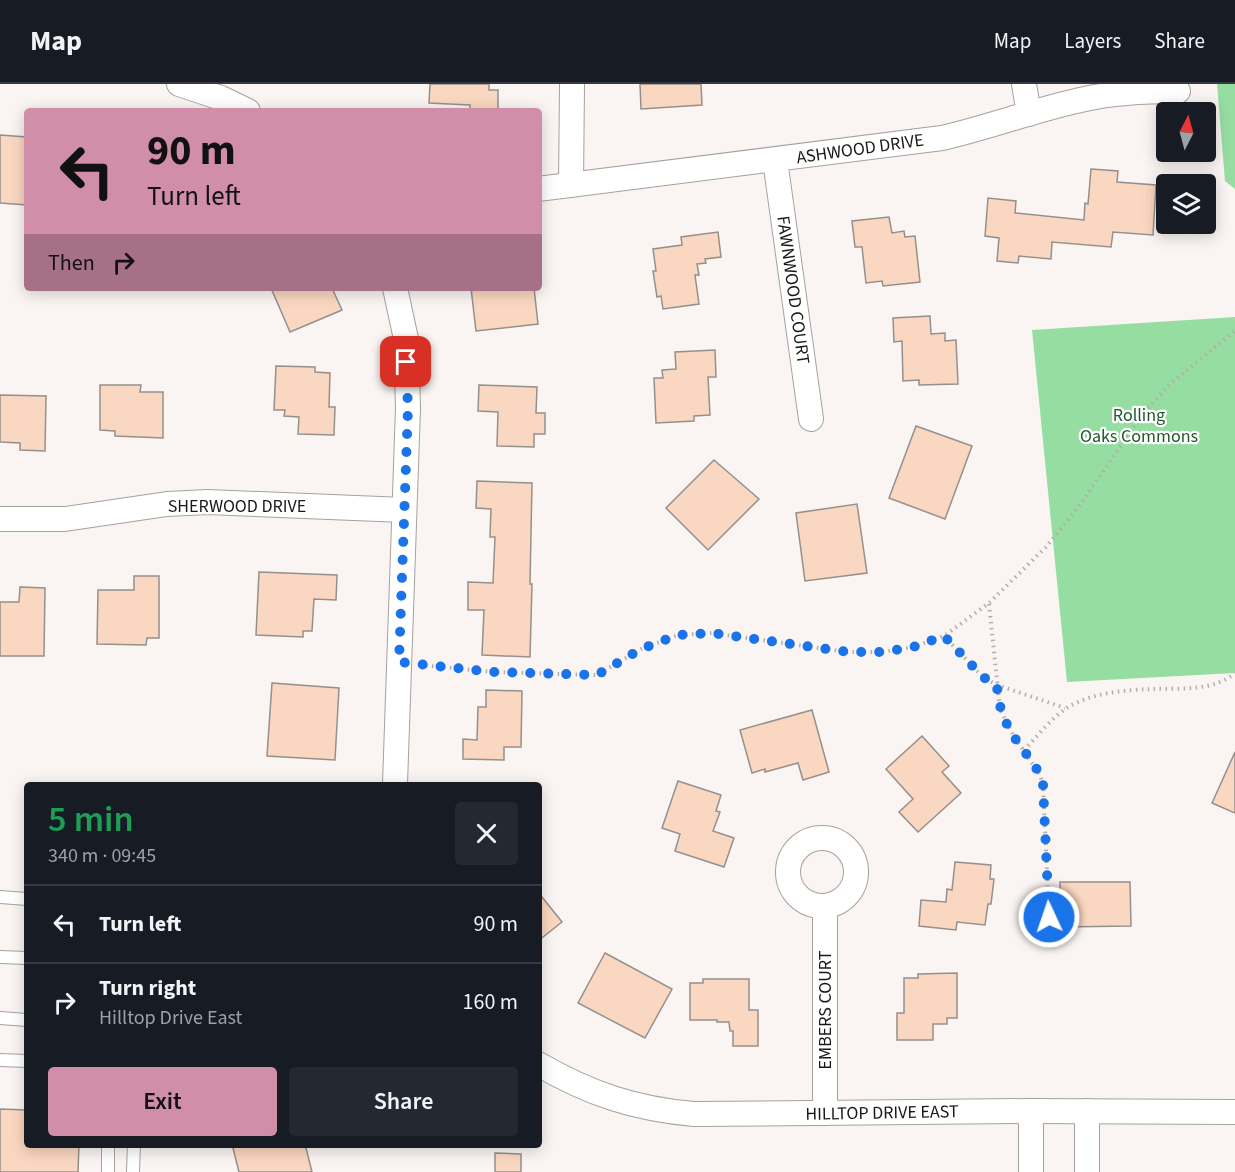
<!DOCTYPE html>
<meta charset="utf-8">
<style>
:root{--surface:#171b24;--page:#242831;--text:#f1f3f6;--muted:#9ea1a6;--line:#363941;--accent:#d08ea9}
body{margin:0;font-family:"Source Sans 3",sans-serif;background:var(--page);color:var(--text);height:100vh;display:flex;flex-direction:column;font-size:22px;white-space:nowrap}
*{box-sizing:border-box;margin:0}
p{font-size:20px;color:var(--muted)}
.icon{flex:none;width:33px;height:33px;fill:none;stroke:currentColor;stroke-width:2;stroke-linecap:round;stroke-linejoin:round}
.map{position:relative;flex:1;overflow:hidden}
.panel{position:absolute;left:24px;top:698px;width:518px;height:366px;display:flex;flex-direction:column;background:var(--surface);border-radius:6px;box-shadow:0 3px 15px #0003}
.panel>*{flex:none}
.top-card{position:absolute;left:24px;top:24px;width:518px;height:183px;border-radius:6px;box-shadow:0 3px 15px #0003;background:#d08ea9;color:#111;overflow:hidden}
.needle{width:39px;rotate:6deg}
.controls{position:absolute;left:1156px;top:18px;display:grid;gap:12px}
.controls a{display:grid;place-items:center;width:60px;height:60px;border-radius:6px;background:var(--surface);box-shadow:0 3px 15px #0003;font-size:30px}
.pin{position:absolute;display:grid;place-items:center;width:51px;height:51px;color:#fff;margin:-26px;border-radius:12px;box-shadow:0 3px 9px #0006}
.me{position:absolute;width:66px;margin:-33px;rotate:357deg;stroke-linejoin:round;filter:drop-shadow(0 0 4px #0008)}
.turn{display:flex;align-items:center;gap:21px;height:126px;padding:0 24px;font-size:27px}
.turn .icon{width:78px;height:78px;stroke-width:2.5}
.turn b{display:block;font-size:42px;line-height:51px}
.then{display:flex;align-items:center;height:57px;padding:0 24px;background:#0003;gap:12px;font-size:22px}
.round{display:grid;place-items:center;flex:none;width:63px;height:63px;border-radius:6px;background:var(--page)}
.summary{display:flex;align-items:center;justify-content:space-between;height:102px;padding:0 24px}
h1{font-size:36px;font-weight:600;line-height:45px;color:#1e9e55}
.primary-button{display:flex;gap:12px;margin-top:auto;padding:12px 24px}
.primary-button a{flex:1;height:69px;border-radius:6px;background:var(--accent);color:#111;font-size:24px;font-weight:600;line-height:69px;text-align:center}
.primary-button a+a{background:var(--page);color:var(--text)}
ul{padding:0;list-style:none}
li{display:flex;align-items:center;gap:18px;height:78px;padding:0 24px;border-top:2px solid var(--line)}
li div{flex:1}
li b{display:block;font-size:22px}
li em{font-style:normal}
header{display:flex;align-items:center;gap:36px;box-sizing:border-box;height:84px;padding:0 30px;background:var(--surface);border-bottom:2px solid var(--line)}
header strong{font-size:28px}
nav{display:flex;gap:33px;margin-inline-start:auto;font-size:21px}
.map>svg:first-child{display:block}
.green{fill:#96dda1}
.building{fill:#fad7c0;stroke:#95908d;stroke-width:1.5}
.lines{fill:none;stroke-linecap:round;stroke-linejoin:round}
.lane-casing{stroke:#a6a19e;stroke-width:14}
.street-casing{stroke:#a6a19e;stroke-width:26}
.path{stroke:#b2aeab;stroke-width:4;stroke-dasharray:1.5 4.5;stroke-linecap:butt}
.lane{stroke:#fff;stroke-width:12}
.street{stroke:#fff;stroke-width:24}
.route{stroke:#1a73e8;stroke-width:10;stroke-dasharray:0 18}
.labels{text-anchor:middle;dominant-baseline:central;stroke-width:4.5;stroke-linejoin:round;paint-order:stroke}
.street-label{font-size:18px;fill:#1a1817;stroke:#fff}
.park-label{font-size:18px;fill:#1e572c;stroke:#fff}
</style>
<header>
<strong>Map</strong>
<nav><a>Map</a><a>Layers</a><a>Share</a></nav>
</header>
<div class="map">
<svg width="1235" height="1088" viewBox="0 0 1235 1088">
<rect width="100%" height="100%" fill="#faf5f2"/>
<!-- green -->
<g class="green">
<polygon points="1217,0 1235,0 1235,105 1225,97"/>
<polygon points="1235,233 1235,589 1067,598 1032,246"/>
</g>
<!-- building -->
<g class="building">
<polygon points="430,0 489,0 489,6 498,6 498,27 470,27 470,21 429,19"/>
<polygon points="640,0 701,0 702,21 641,25"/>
<polygon points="0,51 27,53 27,121 0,119"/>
<polygon points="1091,85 1118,87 1117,98 1156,101 1153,151 1113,148 1111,163 1052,158 1051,175 1019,172 1018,179 997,177 999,154 985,152 988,114 1016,117 1015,129 1084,136 1085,119 1088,120"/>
<polygon points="889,133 892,149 904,147 905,153 915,152 920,198 883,202 882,197 866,199 862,163 855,163 852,137"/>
<polygon points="718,148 721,173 705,175 706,179 697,180 699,191 695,191 699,220 663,225 661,212 657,213 653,187 656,187 653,165 682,161 681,153"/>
<polygon points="271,204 332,204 342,226 290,248"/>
<polygon points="471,204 534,204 538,240 476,247"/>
<polygon points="930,232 931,250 945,249 945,257 956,256 958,300 919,301 919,296 903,297 902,257 894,258 893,234"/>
<polygon points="715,266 716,293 708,293 710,331 694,332 694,337 656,339 654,294 663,294 662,286 676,285 675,268"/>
<polygon points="276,282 315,283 315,288 330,289 329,323 335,323 334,351 298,350 299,333 284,332 285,326 274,326"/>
<polygon points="100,301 141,301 140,308 163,308 163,354 115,352 115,347 100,346"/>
<polygon points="479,301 537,303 536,329 545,329 545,350 534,350 534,363 497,362 498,328 478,327"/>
<polygon points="0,311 46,312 45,367 20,366 20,359 0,358"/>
<polygon points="916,342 972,362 945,435 889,414"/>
<polygon points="714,376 759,415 708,466 666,424"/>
<polygon points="477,397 532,399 530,500 532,500 530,573 482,571 484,526 468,526 468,498 493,499 495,453 490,453 491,425 476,424"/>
<polygon points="857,420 867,489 805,497 796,429"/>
<polygon points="259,488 337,491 336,516 314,515 312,547 303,547 303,553 256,551"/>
<polygon points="134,492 159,492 159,554 147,554 146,561 97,560 98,506 134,506"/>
<polygon points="20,503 45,504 44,572 0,572 0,518 19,518"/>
<polygon points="272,599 339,604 335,676 267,672"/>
<polygon points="486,606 522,607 521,663 504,663 504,676 463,675 463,655 477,656 478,623 486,623"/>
<polygon points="812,626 829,688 803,696 798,679 765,688 765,685 752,689 740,646"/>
<polygon points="922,652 949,682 942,688 961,709 918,748 899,728 913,715 886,685"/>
<polygon points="1235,668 1235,729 1212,719"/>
<polygon points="678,697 721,711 716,727 720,728 713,747 734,754 724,783 675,767 680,750 662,744"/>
<polygon points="955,778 991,781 990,795 994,795 991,820 988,820 985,841 957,838 956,846 919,842 921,816 946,818 947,805 952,806"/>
<polygon points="1060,798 1130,798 1131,842 1060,843"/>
<polygon points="538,808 562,838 538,857"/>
<polygon points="605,869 672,905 645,954 578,919"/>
<polygon points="957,889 957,934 947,934 947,940 933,940 933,956 897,956 897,929 904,929 904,894 918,894 918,890"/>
<polygon points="703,895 749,895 749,926 758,926 758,962 733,962 733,947 730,947 729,938 717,938 717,936 690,936 690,899 703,899"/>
<polygon points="0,1025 27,1026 27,1060 79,1060 78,1088 0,1088"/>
<polygon points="232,1060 305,1060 312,1088 239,1088"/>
<polygon points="495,1069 521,1070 521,1088 495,1088"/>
</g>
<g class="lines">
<!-- lane casing -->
<g class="lane-casing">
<g id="lane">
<polyline points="0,813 27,815"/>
<polyline points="0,873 27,874"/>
<polyline points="0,934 27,936"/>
<polyline points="0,976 27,977"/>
<polyline points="108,1088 108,1060"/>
<polyline points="133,1088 134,1060"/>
</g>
</g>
<!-- street casing -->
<g class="street-casing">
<g id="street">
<polyline points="179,0 221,14 248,27"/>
<polyline points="1024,0 1029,30"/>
<polyline points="775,76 811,335"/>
<polyline points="571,101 572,0"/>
<path d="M 538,105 L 942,54 C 990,43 1037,25 1085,15 C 1116,8 1147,7 1178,7"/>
<polyline points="0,435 65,435 167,420 208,418 404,426"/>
<polyline points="395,700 408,324 406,255 395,204"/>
<circle cx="822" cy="788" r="34"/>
<path d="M 538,980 C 590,1010 635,1025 694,1030 L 1031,1027 L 1235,1028"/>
<polyline points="825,1029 825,823"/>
<polyline points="1031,1088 1031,1027"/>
<polyline points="1087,1088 1087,1027"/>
</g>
</g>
<!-- path -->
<g class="path">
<polyline points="989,520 1000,625 1013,651 1040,691 1043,700 1049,833 1061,864"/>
<polyline points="944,552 983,593 997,601 1065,624"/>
<polyline points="420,581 493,588 597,591 641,565 678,551 712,549 847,568 883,568 913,563 944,552 989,519 1046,463 1080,421 1141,332 1171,299 1235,247"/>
<path d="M 1024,666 C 1037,653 1051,634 1067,624 C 1090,609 1124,606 1151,605 C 1179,604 1212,608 1235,589"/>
</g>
<!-- lane -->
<use href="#lane" class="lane"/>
<!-- street -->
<use href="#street" class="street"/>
</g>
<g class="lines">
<!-- route -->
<path class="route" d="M 406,278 L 408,324 L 399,578 L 493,588 L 597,591 L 641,565 L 678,551 L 712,549 L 848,568 L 883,568 L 913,563 L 944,552 L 983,593 L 997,601 C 998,620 1003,635 1013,651 C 1023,668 1038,681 1043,700 L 1049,833"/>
</g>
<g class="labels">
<!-- street labels -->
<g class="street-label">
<text transform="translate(860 65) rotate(-8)">ASHWOOD DRIVE</text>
<text transform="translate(793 206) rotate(82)">FAWNWOOD COURT</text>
<text x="237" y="422">SHERWOOD DRIVE</text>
<text transform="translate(825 926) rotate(-90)">EMBERS COURT</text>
<text transform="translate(882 1029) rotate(-1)">HILLTOP DRIVE EAST</text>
</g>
<!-- park labels -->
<g class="park-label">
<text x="1139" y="331">Rolling<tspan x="1139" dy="21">Oaks Commons</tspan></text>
</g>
</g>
</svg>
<div class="controls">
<a><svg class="needle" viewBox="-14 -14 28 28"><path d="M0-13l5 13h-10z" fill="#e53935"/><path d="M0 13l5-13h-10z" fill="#9ea1a6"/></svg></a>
<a><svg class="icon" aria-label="layers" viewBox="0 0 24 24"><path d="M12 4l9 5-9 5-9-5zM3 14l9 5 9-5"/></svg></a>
</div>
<div class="pin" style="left:406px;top:278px;background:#d93025"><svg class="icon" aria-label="arrive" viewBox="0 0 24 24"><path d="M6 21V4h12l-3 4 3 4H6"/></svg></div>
<svg class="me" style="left:1049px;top:833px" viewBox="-20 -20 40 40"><circle r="17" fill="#1a73e8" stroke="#fff" stroke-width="3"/><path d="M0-11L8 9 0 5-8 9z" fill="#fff"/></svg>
<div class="top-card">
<div class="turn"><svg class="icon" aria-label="left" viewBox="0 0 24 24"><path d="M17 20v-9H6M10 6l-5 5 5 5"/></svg><div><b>90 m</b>Turn left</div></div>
<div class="then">Then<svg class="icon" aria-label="right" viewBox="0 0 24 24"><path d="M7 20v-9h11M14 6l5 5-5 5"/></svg></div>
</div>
<section class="panel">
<div class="summary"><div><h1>5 min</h1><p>340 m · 09:45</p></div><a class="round"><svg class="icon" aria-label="close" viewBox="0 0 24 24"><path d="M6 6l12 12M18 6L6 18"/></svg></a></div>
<ul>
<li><svg class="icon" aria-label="left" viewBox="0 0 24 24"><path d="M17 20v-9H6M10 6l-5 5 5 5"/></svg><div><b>Turn left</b></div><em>90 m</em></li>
<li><svg class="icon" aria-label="right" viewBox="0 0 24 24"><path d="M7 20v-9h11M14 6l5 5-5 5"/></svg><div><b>Turn right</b><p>Hilltop Drive East</p></div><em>160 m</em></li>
</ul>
<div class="primary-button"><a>Exit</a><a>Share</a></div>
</section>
</div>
